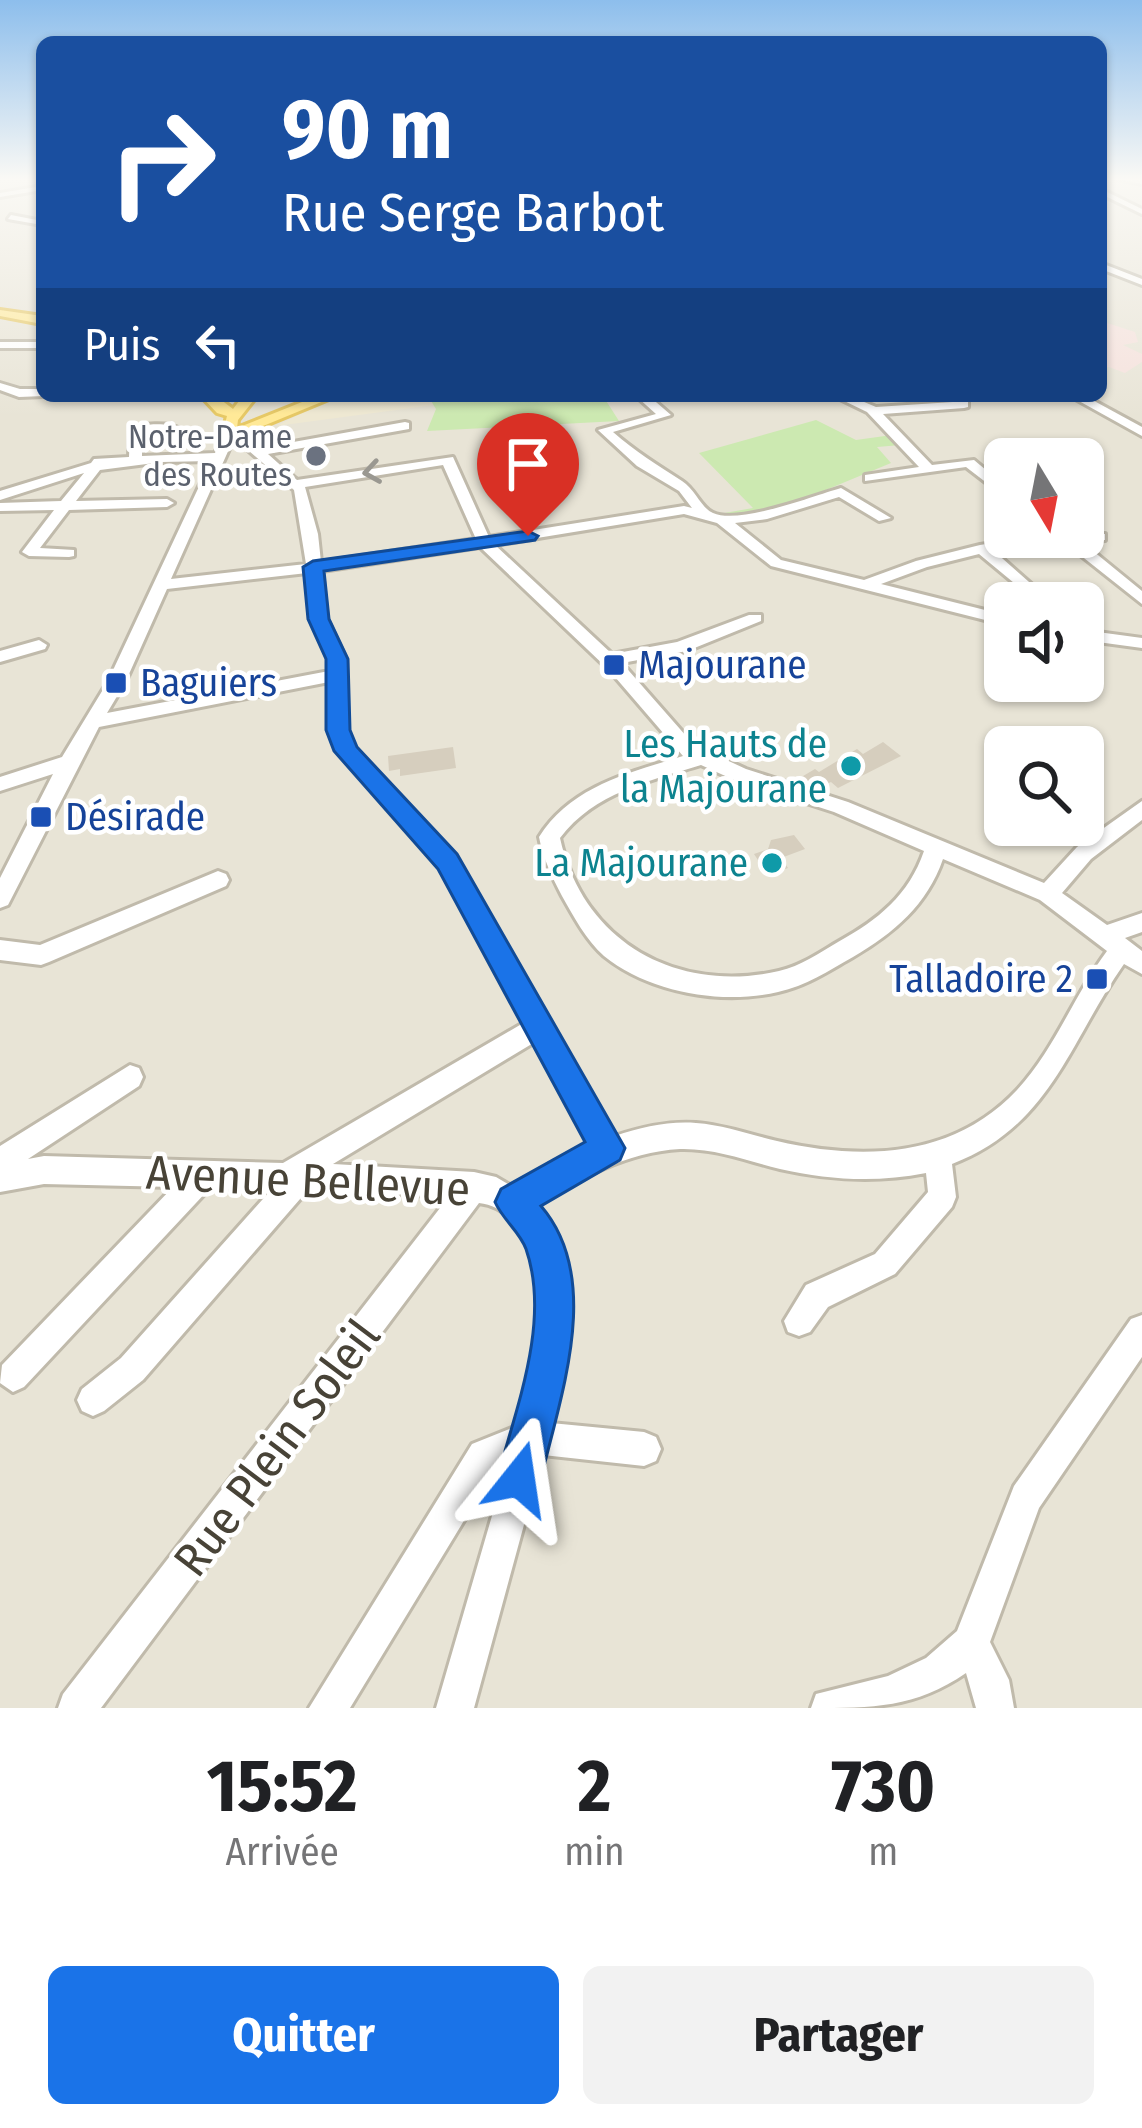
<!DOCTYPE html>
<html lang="fr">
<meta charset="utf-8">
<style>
:root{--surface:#fff;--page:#f2f2f2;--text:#202124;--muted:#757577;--accent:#1a73e8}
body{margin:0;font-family:"Fira Sans Condensed",sans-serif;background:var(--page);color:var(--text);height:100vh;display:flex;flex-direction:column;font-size:45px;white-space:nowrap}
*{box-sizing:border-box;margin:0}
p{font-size:39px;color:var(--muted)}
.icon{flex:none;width:66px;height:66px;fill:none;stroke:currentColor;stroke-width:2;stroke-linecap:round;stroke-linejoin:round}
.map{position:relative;height:1708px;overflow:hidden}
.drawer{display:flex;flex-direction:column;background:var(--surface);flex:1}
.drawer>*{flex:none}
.banner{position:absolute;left:36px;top:36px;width:1071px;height:366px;border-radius:18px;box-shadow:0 3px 9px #0004;background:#1a4fa0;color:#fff;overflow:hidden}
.needle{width:78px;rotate:170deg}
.controls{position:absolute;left:984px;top:438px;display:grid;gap:24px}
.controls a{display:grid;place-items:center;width:120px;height:120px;border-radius:18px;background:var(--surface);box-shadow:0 3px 9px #0004;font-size:60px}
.pin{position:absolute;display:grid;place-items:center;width:102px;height:102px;color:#fff;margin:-123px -51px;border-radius:50% 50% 50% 0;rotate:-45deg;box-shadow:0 0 12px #0007}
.pin .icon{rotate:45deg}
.me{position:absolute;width:132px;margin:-66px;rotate:15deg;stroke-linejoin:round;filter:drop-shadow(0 0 9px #0008)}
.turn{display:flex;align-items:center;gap:42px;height:252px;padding:0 48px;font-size:54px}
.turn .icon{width:156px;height:156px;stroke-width:2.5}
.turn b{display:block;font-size:84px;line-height:102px}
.then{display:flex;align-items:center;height:114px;padding:0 48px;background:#0003;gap:24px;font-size:45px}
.eta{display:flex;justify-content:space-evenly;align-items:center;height:204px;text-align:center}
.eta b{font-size:72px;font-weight:700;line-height:84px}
.action{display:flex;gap:24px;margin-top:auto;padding:24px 48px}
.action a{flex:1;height:138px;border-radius:18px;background:var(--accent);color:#fff;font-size:48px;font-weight:700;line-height:138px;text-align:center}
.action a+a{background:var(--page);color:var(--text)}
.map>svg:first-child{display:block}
.residential{fill:#e8e4d6;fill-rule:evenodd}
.education{fill:#eee8d2}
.medical{fill:#f5e1dc}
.green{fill:#cce9b1}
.building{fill:#d6cebe}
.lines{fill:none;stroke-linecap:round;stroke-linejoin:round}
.minor-casing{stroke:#c0baab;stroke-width:6}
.major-casing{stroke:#e6c865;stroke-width:6}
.minor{fill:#fff;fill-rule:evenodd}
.major{fill:#ffe997;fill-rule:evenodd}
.oneway{stroke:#9a9891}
.route{fill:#1a73e8;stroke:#114b97;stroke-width:3}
.worship-dot{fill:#6b7280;stroke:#fff;stroke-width:4.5}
.transit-dot{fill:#1a4fb4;stroke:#fff;stroke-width:4.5}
.culture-dot{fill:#0f9aa8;stroke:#fff;stroke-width:4.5}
.labels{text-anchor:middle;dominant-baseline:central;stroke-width:9;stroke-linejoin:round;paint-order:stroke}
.far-worship-label{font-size:33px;fill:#5b616d;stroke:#fff;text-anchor:end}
.transit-label{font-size:39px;fill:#164399;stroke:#fff;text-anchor:start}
.culture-label{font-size:39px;fill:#0d838f;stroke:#fff;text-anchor:end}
.near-street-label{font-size:48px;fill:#484337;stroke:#fff}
</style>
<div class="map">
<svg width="1142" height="1708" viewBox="0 0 1142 1708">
<rect width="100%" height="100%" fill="#f4f2e8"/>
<!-- residential -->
<path class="residential" d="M 0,178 L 42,178 L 42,396 L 1101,396 L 1101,178 L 1142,178 L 1142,1708 L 0,1708 ZM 1005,459 L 1083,459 L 1083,537 L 1005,537 ZM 1005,603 L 1083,603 L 1083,681 L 1005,681 ZM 1005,747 L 1083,747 L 1083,825 L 1005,825 Z"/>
<!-- education -->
<polygon class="education" points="337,396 428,396 434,405 276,426"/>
<!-- medical -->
<polygon class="medical" points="1101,321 1135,332 1138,342 1123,345 1142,354 1142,362 1125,373 1109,367 1101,370"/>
<!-- green -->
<g class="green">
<polygon points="428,396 603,396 619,421 427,431 436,409"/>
<polygon points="816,420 856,440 892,435 901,445 877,447 891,463 821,492 824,495 765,514 713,515 753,508 699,453"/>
</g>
<!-- building -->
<g class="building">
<polygon points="883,742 901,756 838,788 831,782 824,785 798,779 815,769 819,772 857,749 863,754"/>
<polygon points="453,747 456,768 400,776 400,769 389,771 388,756"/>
<polygon points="794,835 805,849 781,858 788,868 768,875 754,854 768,849 771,840"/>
</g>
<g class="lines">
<!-- minor casing -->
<g class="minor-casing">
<g id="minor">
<polygon points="1113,178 1142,180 1142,184"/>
<polygon points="42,186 42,190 0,197 0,193"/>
<polygon points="1101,189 1142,209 1142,214 1101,194"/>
<polygon points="11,215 42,221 42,225 8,219"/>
<polygon points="1101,263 1142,279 1142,285 1101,269"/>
<rect x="0" y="342" width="42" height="6"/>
<polygon points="0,383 20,389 42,389 44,396 19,397 0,390"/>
<path d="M 636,396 L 649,396 L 671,415 L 613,432 C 635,451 657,465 682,481 C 695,489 701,508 713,513 C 739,525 813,496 841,488 L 891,518 L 879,521 L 839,497 L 767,519 L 735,523 L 781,560 L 864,580 L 916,561 L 980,545 L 1031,537 L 1105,534 L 1105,540 L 1082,542 L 1142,591 L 1142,604 L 1065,543 L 994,551 L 1037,589 L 1037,595 L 1031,597 L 979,554 L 927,567 L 881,584 L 1005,615 L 1005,625 L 771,566 L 717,523 L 684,514 L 495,545 L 612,654 L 677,642 L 749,615 L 761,615 L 761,621 L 687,651 L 622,663 L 694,745 L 746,769 L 848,802 L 1044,883 L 1077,847 L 1142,801 L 1142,820 L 1091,859 L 1062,893 L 1107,925 L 1142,913 L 1142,932 L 1125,938 L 1142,951 L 1142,974 L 1124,964 C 1069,1042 1051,1126 952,1164 L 956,1197 L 952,1207 L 895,1274 L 828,1307 L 810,1332 L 799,1336 L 788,1332 L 784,1321 L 806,1285 L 875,1254 L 928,1192 L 926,1173 C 876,1183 829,1180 780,1169 C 747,1161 715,1148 680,1149 C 626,1152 581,1178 536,1205 C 587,1268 565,1350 551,1423 L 644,1432 L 656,1437 L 661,1449 L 656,1461 L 644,1466 L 543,1455 L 474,1708 L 436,1708 L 508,1461 L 496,1468 L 350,1708 L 309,1708 L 472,1444 L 517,1426 C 525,1393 538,1358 540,1325 C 543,1282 531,1209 479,1203 L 101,1708 L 58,1708 L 63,1694 L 447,1199 L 409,1194 L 307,1191 L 143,1380 L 104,1411 L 93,1416 L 82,1411 L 77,1400 L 82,1389 L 121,1358 L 271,1190 L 210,1188 L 24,1387 L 13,1392 L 0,1383 L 2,1365 L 173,1187 L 44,1184 L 0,1192 L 0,1146 L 130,1065 L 139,1068 L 143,1077 L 139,1086 L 28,1159 L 44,1156 L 283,1163 L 525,1022 L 441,867 L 337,751 L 329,730 L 329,682 L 99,727 L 8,905 L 0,908 L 0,878 L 53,774 L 0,791 L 0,777 L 62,757 L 107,683 L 211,461 L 162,462 L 100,470 L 76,501 L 167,499 L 174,503 L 167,507 L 69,510 L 40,548 L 74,550 L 74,556 L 69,557 L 29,556 L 22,552 L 54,510 L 0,511 L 0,503 L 61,501 L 84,473 L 0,500 L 0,491 L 91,463 L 94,459 L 129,457 L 130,430 C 141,423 169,422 180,429 L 174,433 L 142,434 L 142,456 L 215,453 C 222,438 225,430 242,432 L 260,448 L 405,422 L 409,423 L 409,429 L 268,454 L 297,480 L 453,457 L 489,537 L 684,506 L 692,508 L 679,491 L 637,466 L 598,430 L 656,414 ZM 234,438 L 294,490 L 306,564 L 171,579 ZM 443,465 L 476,539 L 321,562 L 318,534 L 305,487 ZM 480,547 L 609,670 L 683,756 C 629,773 571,786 539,837 C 543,858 552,877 562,896 C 574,917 586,940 604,956 C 650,993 722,1005 778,992 C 806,986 828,971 853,957 C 894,933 927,905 943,859 L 1040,900 L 1107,951 C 1074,995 1055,1049 1017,1090 C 953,1158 863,1161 777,1141 C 751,1135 724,1125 696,1123 C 668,1121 642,1127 615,1136 L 455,855 L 354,748 L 347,730 L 346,659 L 327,619 L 322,571 ZM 307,573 L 311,619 L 328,659 L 329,671 L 107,713 L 125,683 L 167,589 ZM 701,765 L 732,779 L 834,812 L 924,851 C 909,895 878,920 838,942 C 819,953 801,966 779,971 C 678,994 583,943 560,838 C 594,793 649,781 701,765 ZM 535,1042 L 591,1146 L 513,1187 L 496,1177 L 474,1172 L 333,1164 Z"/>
<polygon points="834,396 850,396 876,407 968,401 968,407 964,408 883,414 932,465 974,460 1005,486 1005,497 966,467 865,481 865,475 919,467 867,412"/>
<polygon points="1070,396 1085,396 1142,427 1142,436"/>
<polygon points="1083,630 1142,638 1142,648 1083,640"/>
<polygon points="39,640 47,645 45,649 0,662 0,651"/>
<polygon points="218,871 226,874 229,880 226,886 49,962 41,965 0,960 0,940 40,945"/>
<path d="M 1142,1315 L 1142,1357 L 1039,1508 L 990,1642 L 1009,1680 L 1014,1708 L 976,1708 L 966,1673 C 915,1708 873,1708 811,1708 L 816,1694 L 888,1676 L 926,1658 L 957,1631 L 1014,1486 L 1131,1319 Z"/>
</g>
</g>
<!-- major casing -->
<g class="major-casing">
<g id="major">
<polygon points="0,310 42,316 42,324 0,316"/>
<polygon points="201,396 216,396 233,409 243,396 257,396 238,420 237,428 317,396 336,396 229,440 222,436 227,416 217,413"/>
</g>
</g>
<!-- minor -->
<use href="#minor" class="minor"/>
<!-- major -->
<use href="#major" class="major"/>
</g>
<!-- one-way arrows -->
<defs><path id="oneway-chevron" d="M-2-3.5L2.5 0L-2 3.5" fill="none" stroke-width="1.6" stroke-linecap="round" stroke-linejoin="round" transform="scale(3)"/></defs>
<use class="oneway" href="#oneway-chevron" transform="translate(372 472) rotate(171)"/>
<!-- sky -->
<linearGradient id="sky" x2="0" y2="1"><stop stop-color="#8dbeec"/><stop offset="0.43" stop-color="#faf9f5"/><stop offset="1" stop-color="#faf9f5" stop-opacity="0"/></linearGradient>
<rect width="1142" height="417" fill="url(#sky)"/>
<!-- route -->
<path class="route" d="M 528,531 L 538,536 L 535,540 L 324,571 L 329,619 L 348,659 L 350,730 L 357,747 L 457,854 L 625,1148 L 620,1160 L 541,1206 C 604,1279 560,1396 541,1479 L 534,1494 L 519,1501 L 504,1494 L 497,1479 C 516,1408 551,1321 526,1249 C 520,1232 503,1220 495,1202 L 501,1189 L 585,1142 L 438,869 L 334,751 L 326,730 L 326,659 L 308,619 L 303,567 L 313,561 Z"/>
<!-- markers -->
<circle class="worship-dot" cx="316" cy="456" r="12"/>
<g class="transit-dot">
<rect x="602" y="653" width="24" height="24" rx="6"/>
<rect x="104" y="671" width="24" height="24" rx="6"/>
<rect x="29" y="805" width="24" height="24" rx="6"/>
<rect x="1085" y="967" width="24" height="24" rx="6"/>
</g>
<g class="culture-dot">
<circle cx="851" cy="766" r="12"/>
<circle cx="772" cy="863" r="12"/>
</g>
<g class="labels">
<!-- far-worship labels -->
<g class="far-worship-label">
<text x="292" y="437">Notre-Dame<tspan x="292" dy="38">des Routes</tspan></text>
</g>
<!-- transit labels -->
<g class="transit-label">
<text x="638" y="665">Majourane</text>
<text x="140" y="683">Baguiers</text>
<text x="65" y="817">Désirade</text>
<text x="1073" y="979" text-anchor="end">Talladoire 2</text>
</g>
<!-- culture labels -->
<g class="culture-label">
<text x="827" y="744">Les Hauts de<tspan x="827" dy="45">la Majourane</tspan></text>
<text x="748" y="863">La Majourane</text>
</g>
<!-- near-street labels -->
<g class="near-street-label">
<text transform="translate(308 1181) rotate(3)">Avenue Bellevue</text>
<text transform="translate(277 1448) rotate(-53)">Rue Plein Soleil</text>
</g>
</g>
</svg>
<div class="controls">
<a><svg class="needle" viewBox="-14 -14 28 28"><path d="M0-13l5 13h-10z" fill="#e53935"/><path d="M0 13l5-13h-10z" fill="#757577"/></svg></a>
<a><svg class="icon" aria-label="sound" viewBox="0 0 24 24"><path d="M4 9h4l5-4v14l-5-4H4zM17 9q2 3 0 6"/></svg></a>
<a><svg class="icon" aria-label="search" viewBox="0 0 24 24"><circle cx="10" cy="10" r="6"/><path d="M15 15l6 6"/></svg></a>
</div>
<div class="pin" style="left:528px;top:536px;background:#d93025"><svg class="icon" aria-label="arrive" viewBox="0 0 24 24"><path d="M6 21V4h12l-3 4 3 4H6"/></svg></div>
<svg class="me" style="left:519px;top:1479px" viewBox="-20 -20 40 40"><path d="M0-17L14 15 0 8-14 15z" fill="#1a73e8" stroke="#fff" stroke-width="4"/></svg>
<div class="banner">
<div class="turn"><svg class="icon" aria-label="right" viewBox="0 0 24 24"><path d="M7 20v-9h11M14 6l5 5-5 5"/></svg><div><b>90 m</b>Rue Serge Barbot</div></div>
<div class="then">Puis<svg class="icon" aria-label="left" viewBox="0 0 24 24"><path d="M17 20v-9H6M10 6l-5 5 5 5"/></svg></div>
</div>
</div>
<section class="drawer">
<div class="eta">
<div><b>15:52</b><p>Arrivée</p></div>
<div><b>2</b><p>min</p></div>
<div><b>730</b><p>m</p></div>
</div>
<div class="action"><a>Quitter</a><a>Partager</a></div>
</section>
